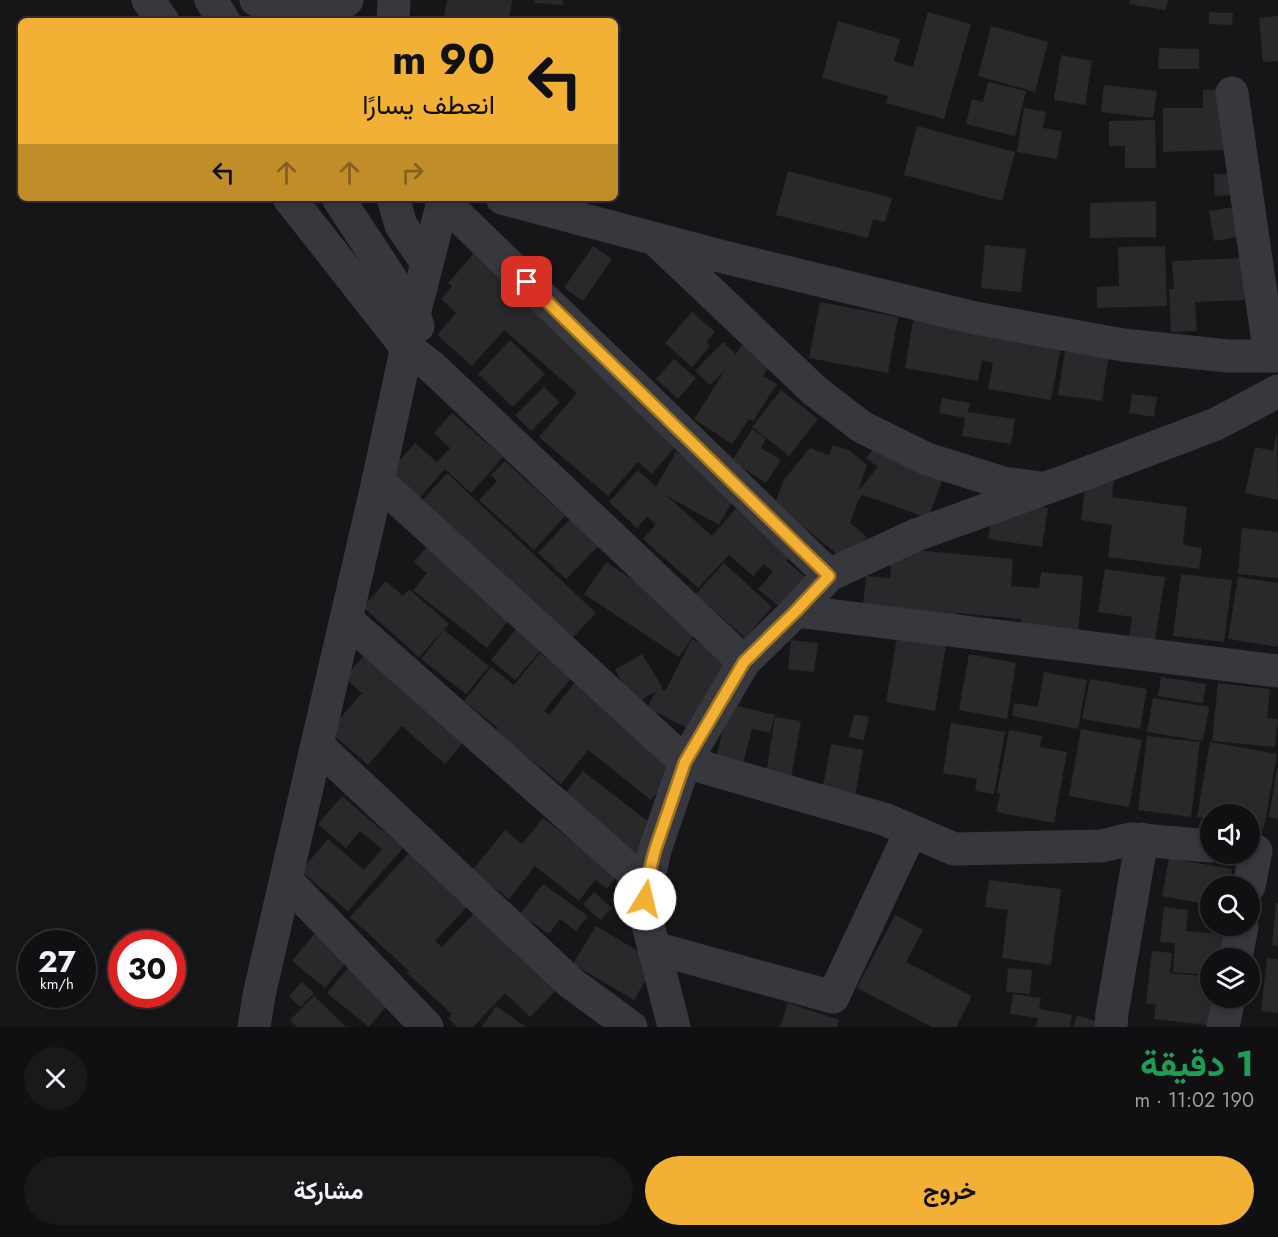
<!DOCTYPE html>
<html lang="ar">
<meta charset="utf-8">
<style>
:root{--surface:#101012;--page:#19191b;--text:#f1f3f6;--muted:#9c9d9f;--line:#303032;--accent:#f2b134}
body{margin:0;font-family:Jost,Vazirmatn,sans-serif;background:var(--page);color:var(--text);direction:rtl;height:100vh;display:flex;flex-direction:column;font-size:22px;white-space:nowrap}
*{box-sizing:border-box;margin:0}
p{font-size:20px;color:var(--muted)}
.icon{flex:none;width:33px;height:33px;fill:none;stroke:currentColor;stroke-width:2;stroke-linecap:round;stroke-linejoin:round}
.map{position:relative;height:1027px;overflow:hidden;direction:ltr}
.side{display:flex;flex-direction:column;background:var(--surface);flex:1}
.side>*{flex:none}
.hud{position:absolute;left:18px;top:18px;width:600px;height:183px;border-radius:9px;box-shadow:0 3px 9px #0003,0 0 0 2px var(--line);direction:rtl;background:#f2b134;color:#111;overflow:hidden}
.controls{position:absolute;left:1200px;top:804px;display:grid;gap:12px}
.controls a{display:grid;place-items:center;width:60px;height:60px;border-radius:50%;background:var(--surface);box-shadow:0 3px 9px #0003,0 0 0 2px var(--line);font-size:30px}
.speed{position:absolute;left:18px;top:930px;display:flex;gap:12px;font-size:30px;font-weight:700;text-align:center}
.speed>*{display:grid;place-content:center;width:78px;height:78px;border-radius:50%;background:var(--surface);box-shadow:0 3px 9px #0003,0 0 0 2px var(--line);line-height:1}
.speed small{font-size:15px;font-weight:400}
.speed .limit{border:9px solid #d22;background:#fff;color:#111}
.pin{position:absolute;display:grid;place-items:center;width:51px;height:51px;color:#fff;margin:-26px;border-radius:12px;box-shadow:0 3px 9px #0006}
.me{position:absolute;width:66px;margin:-33px;rotate:9deg;stroke-linejoin:round;filter:drop-shadow(0 0 4px #0008)}
.turn{display:flex;align-items:center;gap:21px;height:126px;padding:0 24px;font-size:27px}
.turn .icon{width:78px;height:78px;stroke-width:2.5}
.turn b{display:block;font-size:42px;line-height:51px}
.lanes{display:flex;align-items:center;height:57px;padding:0 24px;background:#0003;justify-content:center;gap:30px;direction:ltr}
.lanes .off{opacity:.35}
.round{display:grid;place-items:center;flex:none;width:63px;height:63px;border-radius:32px;background:var(--page)}
.summary{display:flex;align-items:center;justify-content:space-between;height:102px;padding:0 24px}
h1{font-size:36px;font-weight:700;line-height:45px;color:#1e9e55}
.cta{display:flex;gap:12px;margin-top:auto;padding:12px 24px}
.cta a{flex:1;height:69px;border-radius:36px;background:var(--accent);color:#111;font-size:24px;font-weight:700;line-height:69px;text-align:center}
.cta a+a{background:var(--page);color:var(--text)}
.map>svg:first-child{display:block}
.building{fill:#29292c}
.lines{fill:none;stroke-linecap:round;stroke-linejoin:round}
.minor{stroke:#37383d;stroke-width:33}
.route-casing{stroke:#9d7322;stroke-width:15}
.route{stroke:#f2b134;stroke-width:10}
</style>
<div class="map">
<svg width="1278" height="1027" viewBox="0 0 1278 1027">
<rect width="100%" height="100%" fill="#161618"/>
<!-- building -->
<g class="building">
<polygon points="447,0 512,0 509,21 443,21"/>
<polygon points="535,0 563,0 563,5 535,3"/>
<polygon points="1130,0 1168,0 1166,10 1129,4"/>
<polygon points="928,12 971,24 944,119 886,103 888,96 822,78 838,21 900,39 894,61 913,67"/>
<polygon points="1209,12 1233,13 1232,25 1209,24"/>
<polygon points="1278,16 1278,61 1263,62 1259,18"/>
<polygon points="615,26 622,27 616,52 615,52"/>
<polygon points="991,26 1048,42 1035,92 978,76"/>
<polygon points="1159,48 1199,49 1199,69 1158,69"/>
<polygon points="1061,55 1092,61 1085,105 1054,100"/>
<polygon points="988,82 1026,91 1015,136 966,124 972,99 983,102"/>
<polygon points="1104,85 1157,91 1153,118 1101,112"/>
<polygon points="1229,89 1230,150 1163,152 1163,108 1203,108 1203,90"/>
<polygon points="1024,108 1046,112 1043,128 1062,131 1057,159 1017,152"/>
<polygon points="1155,120 1156,168 1125,168 1125,146 1109,146 1109,121"/>
<polygon points="917,126 1015,152 1002,201 904,175"/>
<polygon points="788,171 892,198 885,222 873,219 868,238 776,215"/>
<polygon points="1214,174 1235,174 1236,195 1215,196"/>
<polygon points="1156,201 1156,237 1090,238 1090,203"/>
<polygon points="1235,207 1239,237 1214,241 1209,211"/>
<polygon points="985,245 1026,249 1021,292 981,288"/>
<polygon points="593,246 612,259 583,301 564,288"/>
<polygon points="1165,246 1167,306 1097,308 1097,287 1119,286 1118,247"/>
<polygon points="475,252 680,441 652,474 638,462 608,496 539,437 577,393 504,330 472,366 437,335 456,313 441,299 452,286 448,283"/>
<polygon points="1242,258 1245,300 1195,302 1197,331 1171,332 1169,289 1174,289 1172,261"/>
<polygon points="820,302 898,317 888,373 809,358"/>
<polygon points="692,312 715,332 706,342 710,346 692,367 665,343"/>
<polygon points="914,315 1062,341 1051,400 988,389 993,363 982,360 978,381 905,368"/>
<polygon points="1067,339 1110,346 1102,401 1058,395"/>
<polygon points="510,340 545,374 513,407 478,374"/>
<polygon points="723,342 736,354 742,345 771,364 763,376 777,384 753,421 749,419 732,444 694,419 726,369 710,385 695,371"/>
<polygon points="674,359 696,378 678,399 656,379"/>
<polygon points="544,387 560,402 531,431 515,415"/>
<polygon points="781,390 818,419 789,456 752,427"/>
<polygon points="1132,394 1157,397 1154,417 1129,413"/>
<polygon points="942,398 970,403 968,412 1015,419 1011,444 962,436 965,418 939,413"/>
<polygon points="452,413 503,457 471,493 445,469 414,504 385,477 415,443 437,462 450,448 434,433"/>
<polygon points="752,429 766,439 761,448 781,460 766,483 732,461"/>
<polygon points="1277,431 1278,500 1245,493 1255,447 1273,451"/>
<polygon points="878,443 944,476 928,518 863,495 859,499 850,523 867,537 849,561 842,558 775,504 783,481 810,448 829,455 833,445 849,450 867,465 858,491 878,467 866,458"/>
<polygon points="676,452 740,488 719,525 667,496 712,536 740,504 794,553 786,561 809,580 783,610 758,589 773,572 764,564 753,576 729,555 698,588 643,539 656,524 647,517 637,528 609,502 638,470 656,487"/>
<polygon points="505,461 565,516 534,550 479,500 497,481 491,475"/>
<polygon points="447,473 596,613 564,647 415,508"/>
<polygon points="1087,474 1114,478 1112,497 1187,507 1183,545 1202,548 1199,569 1108,557 1112,525 1081,520"/>
<polygon points="994,500 1048,508 1042,547 988,539"/>
<polygon points="572,517 600,544 566,579 538,553"/>
<polygon points="1242,528 1278,532 1278,578 1238,574"/>
<polygon points="427,546 514,613 487,648 413,590 427,573 414,562"/>
<polygon points="892,548 1013,559 1011,586 1039,588 1041,572 1083,576 1078,635 1020,630 1021,619 957,613 957,622 862,613 866,576 890,578"/>
<polygon points="606,562 701,625 679,657 584,594"/>
<polygon points="724,563 772,607 745,638 696,594"/>
<polygon points="1105,569 1165,577 1155,640 1129,636 1132,617 1098,612"/>
<polygon points="1181,574 1232,580 1224,642 1173,636"/>
<polygon points="1238,577 1278,583 1278,647 1228,639"/>
<polygon points="386,581 403,596 409,589 449,624 419,657 363,607"/>
<polygon points="517,628 542,649 515,680 491,660"/>
<polygon points="444,630 489,666 466,694 421,659"/>
<polygon points="897,637 946,645 935,711 886,702"/>
<polygon points="692,639 730,659 698,733 647,708 656,691 636,703 615,670 642,654 662,687 660,688 665,691"/>
<polygon points="791,640 818,643 814,672 788,669"/>
<polygon points="368,651 469,736 445,764 402,726 368,765 329,731 362,693 344,678"/>
<polygon points="540,653 571,678 544,711 549,715 576,681 680,764 651,800 588,750 561,784 495,731 498,728 464,701 491,667 514,685"/>
<polygon points="969,654 1016,663 1007,719 959,710"/>
<polygon points="1044,672 1087,680 1078,729 1012,716 1014,703 1038,707"/>
<polygon points="1161,677 1206,684 1203,703 1158,696"/>
<polygon points="1090,679 1147,689 1140,729 1082,719"/>
<polygon points="1218,683 1270,689 1267,718 1278,719 1275,747 1212,741"/>
<polygon points="1153,698 1209,707 1203,741 1147,732"/>
<polygon points="729,704 775,715 770,733 752,729 742,768 715,762"/>
<polygon points="854,714 869,717 864,740 849,737"/>
<polygon points="775,717 801,721 791,779 766,775"/>
<polygon points="951,723 1005,732 994,794 975,791 977,779 943,773"/>
<polygon points="1081,729 1142,740 1129,807 1069,796"/>
<polygon points="1009,730 1042,736 1040,747 1067,752 1054,823 996,812 1000,794 997,793"/>
<polygon points="1147,736 1200,742 1191,817 1138,810"/>
<polygon points="1210,742 1277,754 1264,828 1250,826 1250,814 1210,814 1210,819 1197,817"/>
<polygon points="831,744 863,750 853,808 820,802"/>
<polygon points="1277,768 1278,768 1278,819 1269,817"/>
<polygon points="583,771 659,830 636,859 560,800"/>
<polygon points="342,796 403,848 348,911 301,871 328,839 364,870 382,849 360,831 346,848 318,824"/>
<polygon points="543,818 617,876 607,889 595,880 579,901 535,866 509,899 472,871 505,830 522,844"/>
<polygon points="409,853 468,906 435,941 442,947 475,912 560,986 530,1017 505,993 473,1027 457,1027 448,1018 452,1014 407,973 409,971 350,917"/>
<polygon points="1169,858 1232,869 1229,886 1210,886 1210,905 1162,896"/>
<polygon points="989,880 1061,889 1051,965 1002,958 1008,910 985,907"/>
<polygon points="543,884 588,916 576,931 560,919 549,934 520,914"/>
<polygon points="594,892 612,908 600,920 583,904"/>
<polygon points="1276,903 1278,903 1278,946 1272,945"/>
<polygon points="1164,907 1188,910 1186,931 1230,935 1227,958 1210,958 1210,975 1173,972 1175,943 1160,942"/>
<polygon points="895,915 923,930 906,962 972,996 956,1027 932,1027 857,988"/>
<polygon points="596,926 656,962 634,1000 573,964"/>
<polygon points="320,927 353,954 325,988 292,961"/>
<polygon points="1152,951 1172,953 1170,973 1210,977 1210,998 1220,998 1216,1026 1154,1019 1156,1005 1146,1003"/>
<polygon points="1267,958 1278,959 1278,1013 1261,1011"/>
<polygon points="353,962 394,997 369,1027 327,993"/>
<polygon points="1008,968 1032,970 1030,994 1006,992"/>
<polygon points="302,982 314,993 300,1007 289,996"/>
<polygon points="1013,994 1041,998 1039,1009 1072,1015 1070,1027 1036,1027 1038,1018 1010,1014"/>
<polygon points="314,996 346,1027 297,1027 290,1020"/>
<polygon points="788,1003 839,1020 837,1027 780,1027"/>
<polygon points="496,1006 526,1027 482,1027"/>
<polygon points="1077,1015 1108,1025 1107,1027 1073,1027"/>
</g>
<g class="lines">
<!-- minor -->
<g class="minor">
<polyline points="148,0 163,21"/>
<polyline points="211,0 224,21"/>
<path d="M 256,0 C 282,8 299,18 326,10 C 334,7 341,6 347,0"/>
<polyline points="393,21 394,0"/>
<polyline points="1232,93 1270,356"/>
<polyline points="289,198 407,348 432,367 744,662"/>
<polyline points="338,198 414,314 418,326"/>
<polyline points="393,198 401,225 427,263"/>
<polyline points="502,198 720,256 975,318 1123,345 1228,356 1278,356"/>
<polyline points="443,201 829,575"/>
<polyline points="657,241 815,391 862,427 927,459 1003,483 1041,488"/>
<polyline points="378,481 685,762 884,819 954,849 1102,846 1130,839 1210,846"/>
<polyline points="796,611 1278,671"/>
<polyline points="346,619 647,885"/>
<polyline points="317,745 571,983 631,1027"/>
<polyline points="286,880 427,1027"/>
<polyline points="1249,886 1256,851"/>
<polyline points="654,948 833,997 911,831"/>
<polyline points="1236,958 1242,926"/>
<polyline points="254,1027 259,995 378,481 414,314 444,198"/>
<polyline points="674,1027 645,913 647,885 655,850 685,762 744,662 796,611 829,575 916,535 1071,479 1216,424 1278,391"/>
<polyline points="1111,1027 1112,1013 1142,839"/>
<polyline points="1223,1027 1229,998"/>
</g>
</g>
<g class="lines">
<!-- route casing -->
<g class="route-casing">
<polyline id="route" points="527,282 829,576 796,611 744,662 685,762 655,850 646,885 645,899"/>
</g>
<!-- route -->
<use href="#route" class="route"/>
</g>
</svg>
<div class="controls">
<a><svg class="icon" aria-label="sound" viewBox="0 0 24 24"><path d="M4 9h4l5-4v14l-5-4H4zM17 9q2 3 0 6"/></svg></a>
<a><svg class="icon" aria-label="search" viewBox="0 0 24 24"><circle cx="10" cy="10" r="6"/><path d="M15 15l6 6"/></svg></a>
<a><svg class="icon" aria-label="layers" viewBox="0 0 24 24"><path d="M12 4l9 5-9 5-9-5zM3 14l9 5 9-5"/></svg></a>
</div>
<div class="speed"><div>27<small>km/h</small></div><div class="limit">30</div></div>
<div class="pin" style="left:527px;top:282px;background:#d93025"><svg class="icon" aria-label="arrive" viewBox="0 0 24 24"><path d="M6 21V4h12l-3 4 3 4H6"/></svg></div>
<svg class="me" style="left:645px;top:899px" viewBox="-20 -20 40 40"><circle r="19" fill="#fff"/><path d="M0-13L10 11 0 6-10 11z" fill="#f2b134"/></svg>
<div class="hud">
<div class="turn"><svg class="icon" aria-label="left" viewBox="0 0 24 24"><path d="M17 20v-9H6M10 6l-5 5 5 5"/></svg><div><b>90 m</b>انعطف يسارًا</div></div>
<div class="lanes"><svg class="icon" aria-label="left" viewBox="0 0 24 24"><path d="M17 20v-9H6M10 6l-5 5 5 5"/></svg><svg class="icon off" aria-label="ahead" viewBox="0 0 24 24"><path d="M12 20V5M6 11l6-6 6 6"/></svg><svg class="icon off" aria-label="ahead" viewBox="0 0 24 24"><path d="M12 20V5M6 11l6-6 6 6"/></svg><svg class="icon off" aria-label="right" viewBox="0 0 24 24"><path d="M7 20v-9h11M14 6l5 5-5 5"/></svg></div>
</div>
</div>
<section class="side">
<div class="summary"><div><h1>1 دقيقة</h1><p>190 m · 11:02</p></div><a class="round"><svg class="icon" aria-label="close" viewBox="0 0 24 24"><path d="M6 6l12 12M18 6L6 18"/></svg></a></div>
<div class="cta"><a>خروج</a><a>مشاركة</a></div>
</section>
